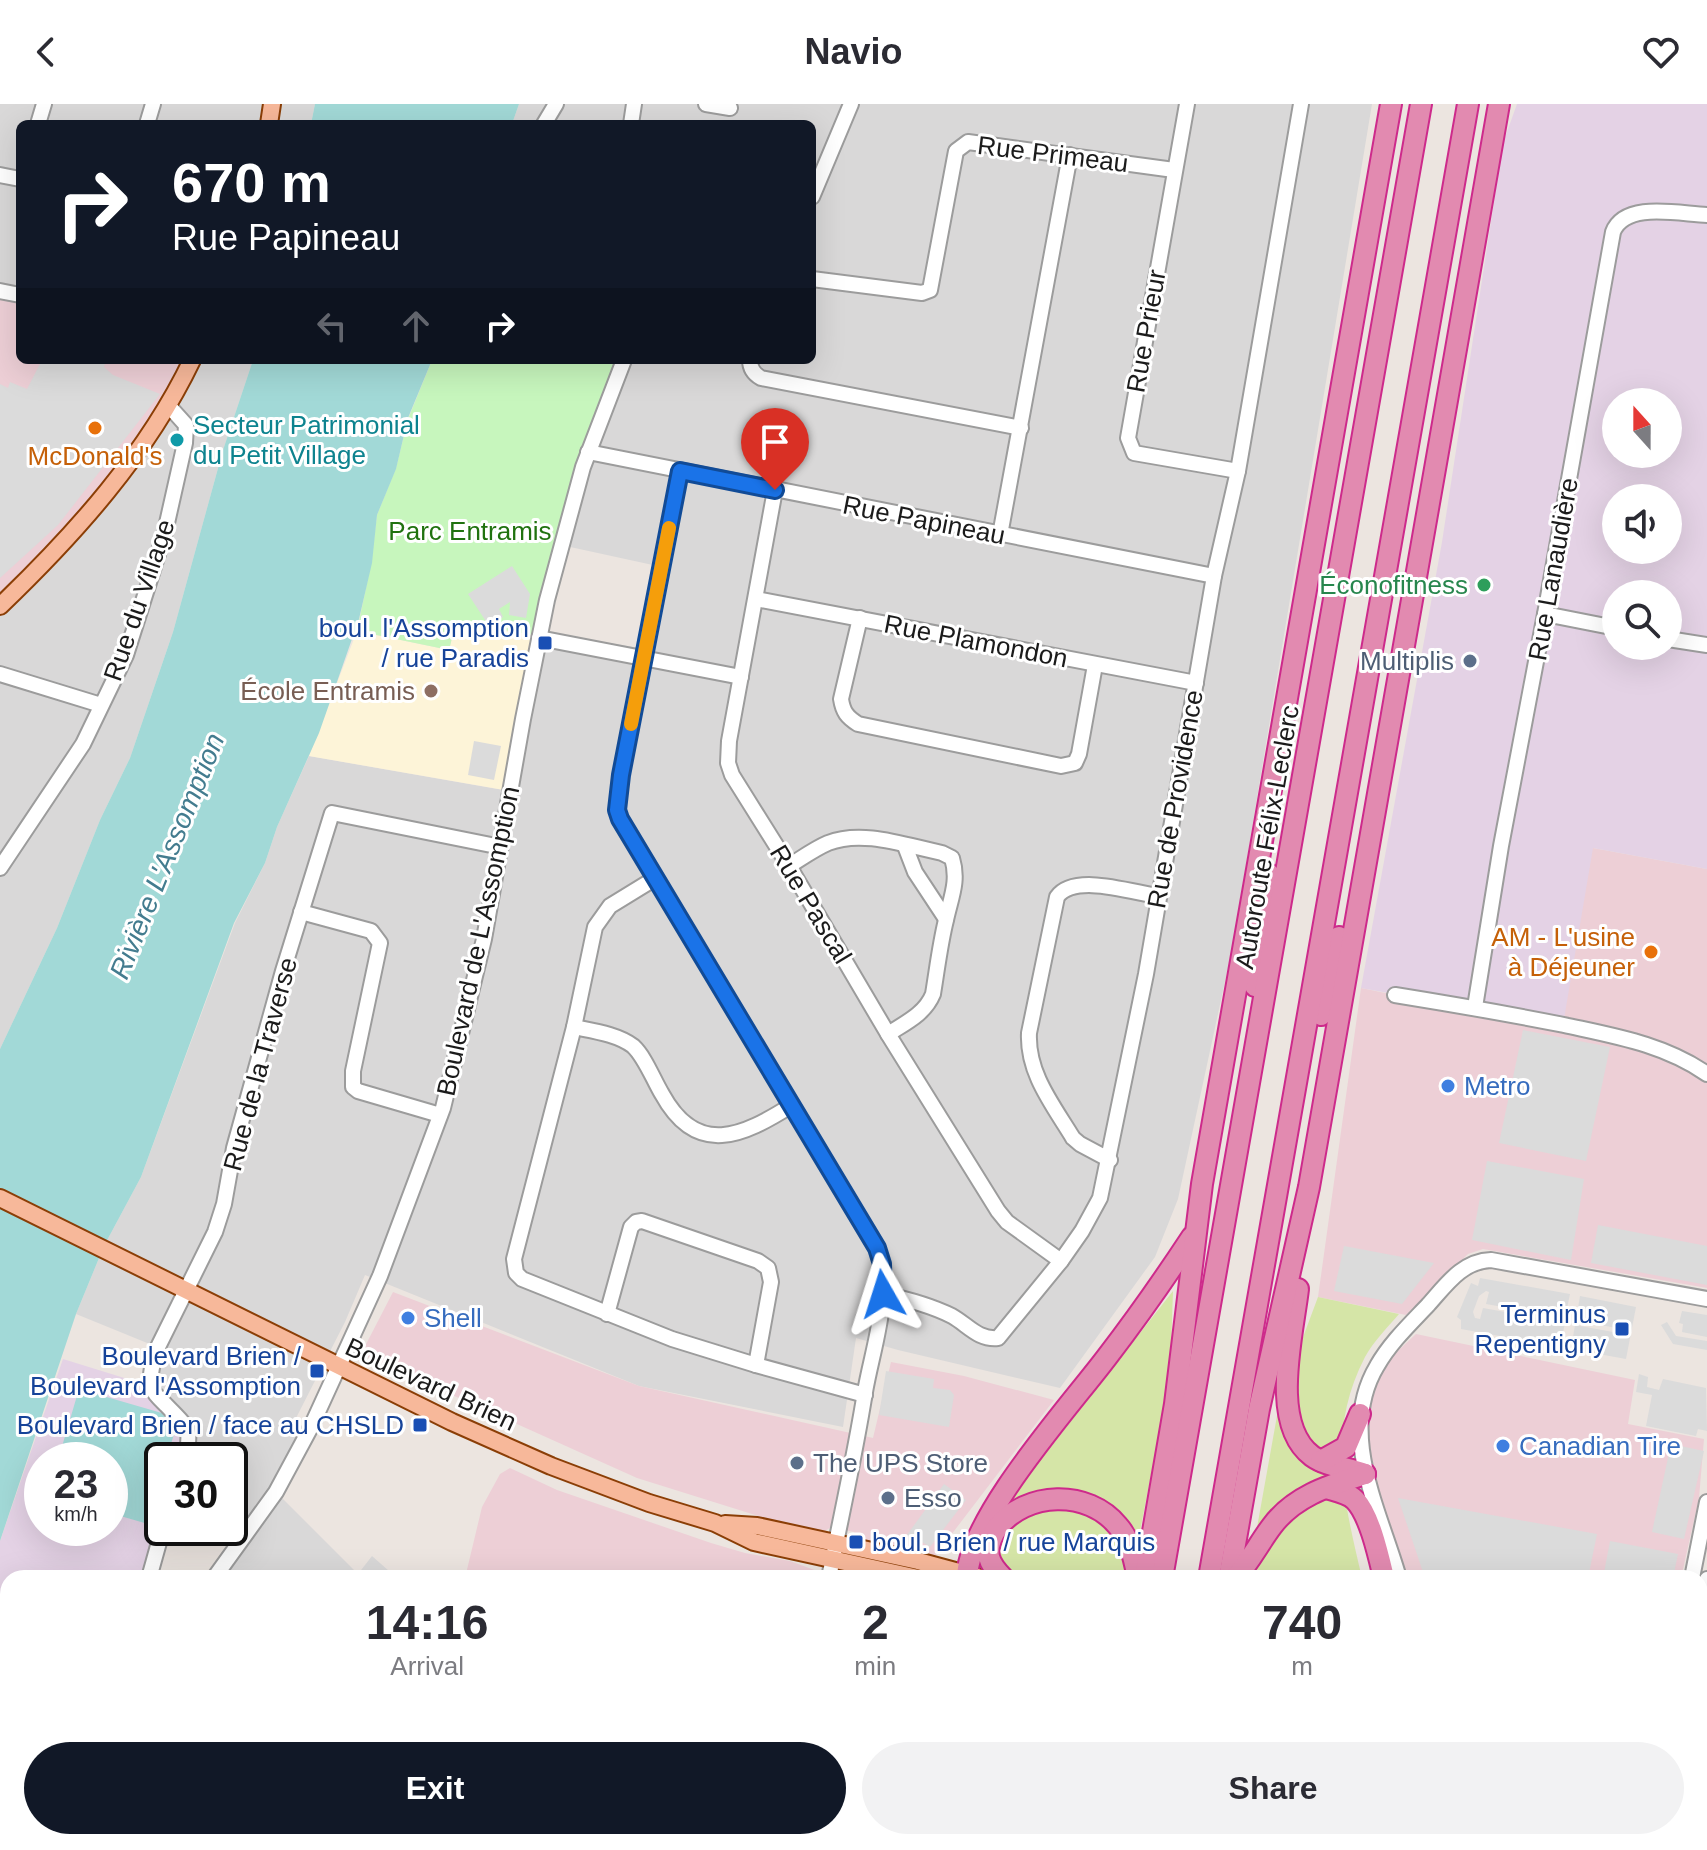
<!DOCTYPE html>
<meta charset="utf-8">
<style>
:root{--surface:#fff;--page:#f2f2f3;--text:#2b2b33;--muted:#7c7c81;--accent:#111827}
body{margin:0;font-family:Helvetica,sans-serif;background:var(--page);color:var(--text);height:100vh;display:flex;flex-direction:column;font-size:30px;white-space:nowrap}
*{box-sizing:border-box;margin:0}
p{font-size:26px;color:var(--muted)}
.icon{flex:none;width:44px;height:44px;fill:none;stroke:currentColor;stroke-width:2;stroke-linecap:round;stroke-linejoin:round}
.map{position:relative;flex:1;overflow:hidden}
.panel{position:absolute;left:0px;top:1466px;width:1708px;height:280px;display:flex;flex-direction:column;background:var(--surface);border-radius:24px 24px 0 0;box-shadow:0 8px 32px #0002}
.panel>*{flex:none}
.hud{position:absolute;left:16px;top:16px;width:800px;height:244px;border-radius:12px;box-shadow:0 8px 32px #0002;background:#111827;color:#fff;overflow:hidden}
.needle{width:52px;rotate:339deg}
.fabs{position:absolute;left:1602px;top:284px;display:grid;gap:16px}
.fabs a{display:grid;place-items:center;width:80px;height:80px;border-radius:50%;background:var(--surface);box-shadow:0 8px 32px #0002;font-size:40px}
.speed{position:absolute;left:24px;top:1338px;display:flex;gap:16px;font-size:40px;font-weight:700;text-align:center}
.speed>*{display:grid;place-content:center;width:104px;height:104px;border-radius:50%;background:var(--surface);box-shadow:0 8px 32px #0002;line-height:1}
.speed small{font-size:20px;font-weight:400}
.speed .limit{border:4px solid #111;border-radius:12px;background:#fff;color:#111}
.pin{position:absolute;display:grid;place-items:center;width:68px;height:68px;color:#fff;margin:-82px -34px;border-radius:50% 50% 50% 0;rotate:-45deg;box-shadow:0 0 8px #0007}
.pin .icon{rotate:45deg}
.me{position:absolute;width:88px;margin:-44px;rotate:354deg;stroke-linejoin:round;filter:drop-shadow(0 0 6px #0008)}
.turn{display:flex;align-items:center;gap:28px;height:168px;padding:0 24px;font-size:36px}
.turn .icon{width:104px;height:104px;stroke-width:2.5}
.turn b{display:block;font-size:56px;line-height:68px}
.lanes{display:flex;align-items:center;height:76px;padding:0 24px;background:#0003;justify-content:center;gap:40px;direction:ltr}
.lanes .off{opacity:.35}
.eta{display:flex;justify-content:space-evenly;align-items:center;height:136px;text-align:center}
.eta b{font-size:48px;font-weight:600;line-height:56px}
.button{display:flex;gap:16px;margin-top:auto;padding:16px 24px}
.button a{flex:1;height:92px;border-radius:48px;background:var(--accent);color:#fff;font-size:32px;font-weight:600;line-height:92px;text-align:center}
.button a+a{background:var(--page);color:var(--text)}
header{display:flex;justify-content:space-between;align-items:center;height:104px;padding:0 24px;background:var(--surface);font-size:36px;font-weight:600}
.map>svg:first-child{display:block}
.residential{fill:#d9d8d8}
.commercial{fill:#edcfd6}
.industrial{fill:#e4d2e5;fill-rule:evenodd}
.education{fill:#fdf4d8}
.grass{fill:#d5e5a7}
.park{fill:#c7f6bd}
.parking{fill:#dbdbdb}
.water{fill:#a2d9d7}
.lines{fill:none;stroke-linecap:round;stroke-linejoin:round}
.minor-casing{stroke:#9c9c9c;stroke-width:18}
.major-casing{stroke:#8b3e06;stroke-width:20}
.highway-casing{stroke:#cd2a8b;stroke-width:24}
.minor{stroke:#fff;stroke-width:14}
.major{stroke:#f7b89a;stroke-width:16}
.highway{stroke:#e28ab0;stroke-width:20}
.route-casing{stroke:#114b97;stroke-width:20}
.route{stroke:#1a73e8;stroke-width:14}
.slow{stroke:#f59e0b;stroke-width:14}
.food-dot{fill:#e8710a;stroke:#fff;stroke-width:3}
.culture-dot{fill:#0f9aa8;stroke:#fff;stroke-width:3}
.leisure-dot{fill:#2e9e5b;stroke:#fff;stroke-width:3}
.transit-dot{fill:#1a4fb4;stroke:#fff;stroke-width:3}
.service-dot{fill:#5c6f8a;stroke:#fff;stroke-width:3}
.education-dot{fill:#8d6e63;stroke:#fff;stroke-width:3}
.shop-dot{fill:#3f7fe0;stroke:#fff;stroke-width:3}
.labels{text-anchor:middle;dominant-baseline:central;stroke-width:6;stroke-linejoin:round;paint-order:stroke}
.street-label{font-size:26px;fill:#1b1b1b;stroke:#fff}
.culture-label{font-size:26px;fill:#0d838f;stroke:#fff;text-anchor:start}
.food-label{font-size:26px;fill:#c56008;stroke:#fff}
.park-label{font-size:26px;fill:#20720f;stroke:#fff}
.leisure-label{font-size:26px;fill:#27864d;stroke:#fff;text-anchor:end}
.transit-label{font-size:26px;fill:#164399;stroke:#fff;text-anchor:end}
.service-label{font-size:26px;fill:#4e5e75;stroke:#fff;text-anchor:start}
.education-label{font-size:26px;fill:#785e54;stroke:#fff;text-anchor:end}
.shop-label{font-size:26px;fill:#366cbe;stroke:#fff;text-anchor:start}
.water-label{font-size:28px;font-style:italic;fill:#437c8f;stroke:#fff}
</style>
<header><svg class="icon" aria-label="back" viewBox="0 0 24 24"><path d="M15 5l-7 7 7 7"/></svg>Navio<svg class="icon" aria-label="heart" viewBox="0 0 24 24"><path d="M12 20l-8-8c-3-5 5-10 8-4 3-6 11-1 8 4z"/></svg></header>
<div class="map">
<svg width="1707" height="1746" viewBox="0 0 1707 1746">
<rect width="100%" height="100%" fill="#ece5e0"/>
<!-- residential -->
<g class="residential">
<polygon points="0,0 315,0 311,20 20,20 20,192 0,187"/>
<polygon points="519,0 1372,0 1232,845 1178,1095 1155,1153 1060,1284 898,1246 856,1234 843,1323 639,1282 365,1171 345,1218 295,1316 297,1352 276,1388 358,1470 372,1452 397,1474 214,1474 252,1423 230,1417 230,1356 184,1356 153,1288 157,1243 76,1210 104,1142 141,1073 235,819 265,759 277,723 309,652 509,687 538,528 647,545 662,463 561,441 624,256 812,256 812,20 512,20"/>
<polygon points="189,256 253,256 223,346 173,528 130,654 100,716 57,824 0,945 0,490"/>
<polygon points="0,1610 8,1612 8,1738 991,1738 993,1746 0,1746"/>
</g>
<!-- commercial -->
<g class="commercial">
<polygon points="0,187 20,192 20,256 193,256 150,332 0,501"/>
<polygon points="1593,744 1707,765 1707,1184 1483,1145 1468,1150 1406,1211 1318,1193 1361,884 1395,891"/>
<polygon points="393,1188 639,1282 873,1334 891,1258 964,1272 1054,1296 935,1452 856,1435 854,1428 831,1423 822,1429 781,1419 637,1374 361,1250"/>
<polygon points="1416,1230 1635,1276 1628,1320 1704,1335 1699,1394 1681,1474 1404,1474 1368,1369 1365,1313 1375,1278 1388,1256"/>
<polygon points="510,1364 557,1386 711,1439 745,1449 790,1457 836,1474 465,1474 482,1403 500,1370"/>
<polygon points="1707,1501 1707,1589 1700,1574 1700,1527"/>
<polygon points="1700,1620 1707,1621 1707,1746 1287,1746 1296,1738 1700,1738"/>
</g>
<!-- industrial -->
<g class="industrial">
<path d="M 1517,0 L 1707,0 L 1707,765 L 1593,744 L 1563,921 L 1361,884 L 1442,438 L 1503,39 ZM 1616,298 L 1668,298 L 1668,350 L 1616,350 ZM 1616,394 L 1668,394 L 1668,446 L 1616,446 ZM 1616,490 L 1668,490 L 1668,542 L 1616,542 Z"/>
<path d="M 63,1255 L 147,1281 L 191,1334 L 185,1356 L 162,1356 L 162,1424 L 149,1474 L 8,1474 L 8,1612 L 0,1610 L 0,1437 ZM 42,1356 L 110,1356 L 110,1424 L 42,1424 Z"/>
</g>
<!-- education -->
<polygon class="education" points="456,518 539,532 510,687 309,652 357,527 449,546"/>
<!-- grass -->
<g class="grass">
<polygon points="1173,1187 1170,1272 1131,1474 1002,1474 1002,1455 997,1448 1013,1421 1001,1406"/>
<path d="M 1318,1193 L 1399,1210 C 1388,1223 1373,1238 1365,1253 C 1326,1328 1344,1397 1362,1474 L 1248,1474 L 1280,1295 Z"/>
<polygon points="1023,1738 1067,1738 1065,1746 1026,1746"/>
<polygon points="1183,1738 1218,1738 1213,1746 1181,1746"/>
</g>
<!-- park -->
<polygon class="park" points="432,256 623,256 616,271 539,532 456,518 449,546 357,527 371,460 377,411 396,364 408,315"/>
<!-- parking -->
<g class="parking">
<polygon points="42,256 106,256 104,263 113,271 160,290 58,421 0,474 0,280 8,284 10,278 27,285"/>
<polygon points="512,462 530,490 526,514 509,511 510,498 499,505 503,513 489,522 468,490"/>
<polygon points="474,637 501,642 494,676 468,671"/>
<polygon points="1523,926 1610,943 1586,1057 1499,1039"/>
<polygon points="1487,1057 1584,1075 1571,1156 1472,1136"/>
<polygon points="1598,1121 1707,1142 1707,1181 1591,1159"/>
<polygon points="1344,1142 1434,1159 1402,1200 1334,1187"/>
<polygon points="1480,1174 1570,1190 1565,1214 1486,1200 1489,1188 1486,1187 1479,1192 1473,1208 1475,1214 1480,1215 1483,1204 1565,1219 1560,1243 1461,1225 1461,1216 1457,1213 1471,1179 1478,1182"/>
<polygon points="1580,1192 1636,1203 1626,1255 1571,1245 1575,1221 1624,1230 1626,1226 1576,1216"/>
<polygon points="1682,1207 1707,1211 1707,1233 1682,1228 1683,1220 1679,1219"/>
<polygon points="1667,1218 1676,1232 1707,1237 1707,1246 1673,1240 1661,1221"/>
<polygon points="886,1267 934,1275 933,1284 950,1286 954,1291 949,1323 879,1311"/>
<polygon points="1639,1270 1648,1273 1647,1283 1659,1286 1663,1275 1706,1284 1707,1327 1698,1325 1696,1332 1646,1322 1652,1291 1636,1288"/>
<polygon points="1671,1340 1704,1347 1684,1435 1652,1428"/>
<polygon points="944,1380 966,1396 930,1443 922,1438 917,1444 904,1435"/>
<polygon points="1398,1394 1597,1430 1588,1474 1425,1474"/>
<polygon points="1610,1437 1678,1450 1673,1474 1603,1474"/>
<polygon points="1707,1638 1707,1746 1689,1746 1689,1738 1700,1738 1700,1676"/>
<polygon points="1299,1738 1360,1738 1359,1746 1291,1746"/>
<polygon points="1550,1738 1578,1738 1622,1746 1548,1746"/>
</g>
<!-- water -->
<g class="water">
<polygon points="315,0 519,0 512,20 311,20"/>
<polygon points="253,256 432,256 408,314 396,365 377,411 372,459 359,515 319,629 277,723 265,759 234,819 141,1073 104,1142 76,1210 0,1437 0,945 57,824 100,716 130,654 173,528 223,346"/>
<polygon points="79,1285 179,1314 166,1356 162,1356 162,1371 148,1420 110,1409 110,1356 58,1356"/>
</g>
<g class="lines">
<!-- minor casing -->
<g class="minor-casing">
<g id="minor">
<polyline points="706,0 730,4"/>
<polyline points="1187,0 1128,334 1134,349 1238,367"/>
<polyline points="38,20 44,0"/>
<polyline points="147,20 153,0"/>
<polyline points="544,20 556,0"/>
<polyline points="631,20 634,0"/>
<polyline points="0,71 20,75"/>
<polyline points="812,93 851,0"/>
<polyline points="812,175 922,189 930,186 956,47 968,38 1174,66"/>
<polyline points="0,187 20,191"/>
<path d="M 750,256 C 750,265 754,270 761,274 L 1021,324"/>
<polyline points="588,348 1214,472"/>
<path d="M 680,367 L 621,671 L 617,706 L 620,715 L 877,1144 C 893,1190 873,1242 865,1288 C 855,1351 841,1412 829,1474"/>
<polyline points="775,386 729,637 728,659 732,671 789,762 888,930 998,1107 1007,1118 1061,1157"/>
<polyline points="1000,431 1070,51"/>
<polyline points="756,495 1196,579"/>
<polyline points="1545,510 1616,524"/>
<path d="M 860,514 L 841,595 C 843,608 847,613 858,620 L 1061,662 L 1075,659 L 1079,650 L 1095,561"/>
<polyline points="539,534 741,573"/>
<polyline points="1668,535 1707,541"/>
<polyline points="0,570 101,601"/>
<polyline points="905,742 915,768 946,815"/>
<path d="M 789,762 C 802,754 814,745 828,739 C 863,725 907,742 942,749 L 952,754 C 959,777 951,793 946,816 C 940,840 937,866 933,890 C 925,910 905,919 888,930"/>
<polyline points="0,764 83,640 126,551 165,428 185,339 186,321 168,301"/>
<polyline points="654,775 610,802 595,823 574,923 514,1155 516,1169 522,1175 672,1235 756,1261 865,1291"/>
<polyline points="301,808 371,827 380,839 353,967 353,983 358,987 440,1011"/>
<path d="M 1395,891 C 1451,900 1508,910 1564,921 C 1614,932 1664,940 1707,970"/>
<path d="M 1475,903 L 1501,742 L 1545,510 L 1613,128 C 1625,97 1679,110 1707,111"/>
<path d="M 574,923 C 593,927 617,930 633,942 C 645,953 653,975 662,990 C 697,1054 743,1032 792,1001"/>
<path d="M 1110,1056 L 1080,1040 L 1073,1034 C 1053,1001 1027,969 1029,929 L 1057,793 C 1074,769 1131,788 1157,792"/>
<path d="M 883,1190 C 907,1195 930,1201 952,1212 C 968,1221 978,1236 998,1234 L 1061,1157 L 1082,1127 L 1100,1094 L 1146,870 L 1214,472 L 1238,367 L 1301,0"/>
<polyline points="607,1210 631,1123 636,1118 642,1117 758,1157 768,1164 771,1178 756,1261"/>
<path d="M 184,1356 C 194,1325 187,1323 166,1301 C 161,1296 155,1291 153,1286 C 148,1274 153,1259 156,1247 L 215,1128 L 224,1100 L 234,1044 L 283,867 L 332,709 L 501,743"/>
<polyline points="149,1474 163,1424"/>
<polyline points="214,1474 276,1388 311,1323 380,1172 443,1004 484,835 523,615 547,496 583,363 624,256"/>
<path d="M 1399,1474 C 1380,1407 1337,1329 1377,1262 C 1390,1239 1410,1220 1428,1201 C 1446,1181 1462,1157 1491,1156 L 1707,1195"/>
<polyline points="1692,1474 1707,1398"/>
<polyline points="1700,1512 1707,1475"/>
<polyline points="269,1738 271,1746"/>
<polyline points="380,1738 382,1746"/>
<polyline points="491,1738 493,1746"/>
<polyline points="589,1738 591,1746"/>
<polyline points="695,1738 697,1746"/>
<polyline points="806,1738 808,1746"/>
<polyline points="912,1738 914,1746"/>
<polyline points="3,1746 8,1737"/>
<polyline points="165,1746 166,1738"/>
<polyline points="1276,1746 1284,1738"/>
</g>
</g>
<!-- major casing -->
<g class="major-casing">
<g id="major">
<polyline points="269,20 272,0"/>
<path d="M 0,502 C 75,430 147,350 192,256"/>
<polyline points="0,1094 452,1318 551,1362 649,1399 715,1419 754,1438 918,1474"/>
<polyline points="725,1420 757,1422 918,1457 981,1474"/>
<polyline points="1700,1583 1707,1595"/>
<polyline points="1700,1619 1707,1620"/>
</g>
</g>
<!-- highway casing -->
<g class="highway-casing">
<g id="highway">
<polyline points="1255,882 1270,771"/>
<polyline points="1321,911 1339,833"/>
<path d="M 1298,1185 C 1293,1230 1269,1320 1312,1352 C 1327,1363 1348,1363 1365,1370"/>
<polyline points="1321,1357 1346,1343 1360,1310"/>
<path d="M 1326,1384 C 1336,1387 1348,1389 1355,1396 C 1370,1411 1379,1453 1384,1474"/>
<path d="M 967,1474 C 968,1415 1070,1302 1107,1253 C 1137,1214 1165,1174 1192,1133"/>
<path d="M 1003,1474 C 997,1468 991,1461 989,1453 C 987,1442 991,1433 997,1424 C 1026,1387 1088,1385 1118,1422 C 1131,1437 1134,1455 1138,1474"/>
<polyline points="1145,1474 1175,1300 1202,1080 1391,0"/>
<polyline points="1162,1474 1421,0"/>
<polyline points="1209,1474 1468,0"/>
<polyline points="1229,1474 1259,1305 1309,1083 1499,0"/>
<path d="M 1235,1474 C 1250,1458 1259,1439 1272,1422 C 1295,1391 1331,1381 1365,1370"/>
<polyline points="1012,1738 1014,1746"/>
<polyline points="1085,1746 1087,1738"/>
<polyline points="1104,1746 1105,1738"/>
<polyline points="1151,1746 1153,1738"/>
<polyline points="1171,1746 1173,1738"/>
<polyline points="1229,1746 1236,1738"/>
</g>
</g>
<!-- minor -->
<use href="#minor" class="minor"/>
<!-- major -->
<use href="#major" class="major"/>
<!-- highway -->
<use href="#highway" class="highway"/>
</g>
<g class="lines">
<!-- route casing -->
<g class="route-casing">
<polyline id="route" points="775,386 680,367 621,671 617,706 620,715 877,1144 882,1160 883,1190"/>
</g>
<!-- route -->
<use href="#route" class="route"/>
<!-- slow -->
<polyline class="slow" points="631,620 669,424"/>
</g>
<!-- markers -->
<g class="food-dot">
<circle cx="95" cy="324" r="8"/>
<circle cx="1651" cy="848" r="8"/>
</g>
<circle class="culture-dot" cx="177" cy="336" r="8"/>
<circle class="leisure-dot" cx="1484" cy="481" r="8"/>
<g class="transit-dot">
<rect x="537" y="531" width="16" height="16" rx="4"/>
<rect x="1614" y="1217" width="16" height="16" rx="4"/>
<rect x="309" y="1259" width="16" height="16" rx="4"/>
<rect x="412" y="1313" width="16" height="16" rx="4"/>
<rect x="848" y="1430" width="16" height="16" rx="4"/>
</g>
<g class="service-dot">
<circle cx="1470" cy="557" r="8"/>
<circle cx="797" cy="1359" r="8"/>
<circle cx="888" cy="1394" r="8"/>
</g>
<circle class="education-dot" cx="431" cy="587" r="8"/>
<g class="shop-dot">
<circle cx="1448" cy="982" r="8"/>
<circle cx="408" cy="1214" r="8"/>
<circle cx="1503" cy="1342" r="8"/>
</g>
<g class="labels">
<!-- street labels -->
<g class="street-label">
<text transform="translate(1053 50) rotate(7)">Rue Primeau</text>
<text transform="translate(1146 227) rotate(-80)">Rue Prieur</text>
<text transform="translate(924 416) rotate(11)">Rue Papineau</text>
<text transform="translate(1553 465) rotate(-80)">Rue Lanaudière</text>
<text transform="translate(139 496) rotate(-71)">Rue du Village</text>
<text transform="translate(976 537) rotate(11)">Rue Plamondon</text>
<text transform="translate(1175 695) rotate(-80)">Rue de Providence</text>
<text transform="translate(1267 733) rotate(-80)">Autoroute Félix-Leclerc</text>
<text transform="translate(811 800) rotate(59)">Rue Pascal</text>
<text transform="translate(478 837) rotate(-78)">Boulevard de L'Assomption</text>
<text transform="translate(260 960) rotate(-75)">Rue de la Traverse</text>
<text transform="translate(431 1280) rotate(25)">Boulevard Brien</text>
</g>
<!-- culture labels -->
<g class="culture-label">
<text x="193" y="321">Secteur Patrimonial<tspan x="193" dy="30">du Petit Village</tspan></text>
</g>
<!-- food labels -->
<g class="food-label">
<text x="95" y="352">McDonald's</text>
<text x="1635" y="833" text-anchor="end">AM - L'usine<tspan x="1635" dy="30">à Déjeuner</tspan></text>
</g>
<!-- park labels -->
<g class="park-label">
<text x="470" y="427">Parc Entramis</text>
</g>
<!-- leisure labels -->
<g class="leisure-label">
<text x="1468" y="481">Éconofitness</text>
</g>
<!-- transit labels -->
<g class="transit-label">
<text x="529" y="524">boul. l'Assomption<tspan x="529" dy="30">/ rue Paradis</tspan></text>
<text x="1606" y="1210">Terminus<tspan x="1606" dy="30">Repentigny</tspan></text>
<text x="301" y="1252">Boulevard Brien /<tspan x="301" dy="30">Boulevard l'Assomption</tspan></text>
<text x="404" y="1321">Boulevard Brien / face au CHSLD</text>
<text x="872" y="1438" text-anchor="start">boul. Brien / rue Marquis</text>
</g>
<!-- service labels -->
<g class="service-label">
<text x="1454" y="557" text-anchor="end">Multiplis</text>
<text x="813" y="1359">The UPS Store</text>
<text x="904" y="1394">Esso</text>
</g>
<!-- education labels -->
<g class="education-label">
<text x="415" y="587">École Entramis</text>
</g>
<!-- shop labels -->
<g class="shop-label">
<text x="1464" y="982">Metro</text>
<text x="424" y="1214">Shell</text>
<text x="1519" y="1342">Canadian Tire</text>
</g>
<!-- water labels -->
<g class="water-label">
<text transform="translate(167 752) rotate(-68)">Rivière L'Assomption</text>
</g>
</g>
</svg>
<div class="fabs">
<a><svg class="needle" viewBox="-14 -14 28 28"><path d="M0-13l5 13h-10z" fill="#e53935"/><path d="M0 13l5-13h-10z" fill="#7c7c81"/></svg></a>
<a><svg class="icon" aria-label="sound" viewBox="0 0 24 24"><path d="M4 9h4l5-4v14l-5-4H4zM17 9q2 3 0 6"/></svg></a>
<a><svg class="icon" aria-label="search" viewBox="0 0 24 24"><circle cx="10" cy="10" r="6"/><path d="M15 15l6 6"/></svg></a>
</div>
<div class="speed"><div>23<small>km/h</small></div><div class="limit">30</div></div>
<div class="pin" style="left:775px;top:386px;background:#d93025"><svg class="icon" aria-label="arrive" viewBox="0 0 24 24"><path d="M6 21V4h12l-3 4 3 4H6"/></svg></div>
<svg class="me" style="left:883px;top:1190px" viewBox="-20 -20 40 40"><path d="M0-17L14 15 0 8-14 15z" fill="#1a73e8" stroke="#fff" stroke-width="4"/></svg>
<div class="hud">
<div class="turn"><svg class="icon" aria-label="right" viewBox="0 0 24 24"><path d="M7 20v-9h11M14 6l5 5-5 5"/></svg><div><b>670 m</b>Rue Papineau</div></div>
<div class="lanes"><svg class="icon off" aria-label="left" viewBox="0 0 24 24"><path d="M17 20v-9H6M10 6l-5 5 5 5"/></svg><svg class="icon off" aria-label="ahead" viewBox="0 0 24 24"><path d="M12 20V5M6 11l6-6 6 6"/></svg><svg class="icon" aria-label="right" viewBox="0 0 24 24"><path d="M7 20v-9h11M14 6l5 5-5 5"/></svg></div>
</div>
<section class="panel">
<div class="eta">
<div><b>14:16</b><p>Arrival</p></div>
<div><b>2</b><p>min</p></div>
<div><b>740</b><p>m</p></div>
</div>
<div class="button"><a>Exit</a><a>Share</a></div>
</section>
</div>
